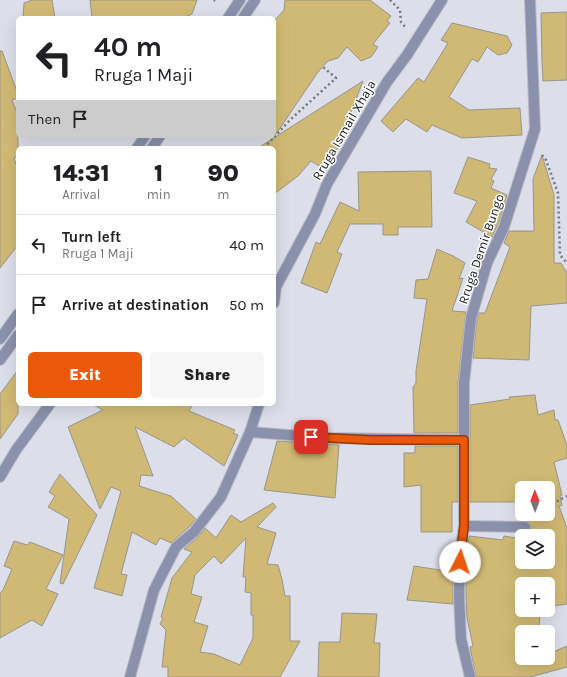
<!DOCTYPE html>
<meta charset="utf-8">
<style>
:root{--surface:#fff;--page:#f6f6f6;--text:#202124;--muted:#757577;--line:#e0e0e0;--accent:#ea580c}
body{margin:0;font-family:Karla,sans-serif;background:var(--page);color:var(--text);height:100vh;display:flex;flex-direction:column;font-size:15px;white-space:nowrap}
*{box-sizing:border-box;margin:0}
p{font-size:13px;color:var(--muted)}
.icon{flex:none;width:22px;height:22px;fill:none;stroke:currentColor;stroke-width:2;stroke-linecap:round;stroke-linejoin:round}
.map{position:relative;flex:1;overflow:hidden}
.details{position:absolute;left:16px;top:146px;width:260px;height:260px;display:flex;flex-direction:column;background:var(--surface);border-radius:6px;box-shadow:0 4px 16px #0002}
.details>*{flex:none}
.top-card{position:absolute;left:16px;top:16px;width:260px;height:122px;border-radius:6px;box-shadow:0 4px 16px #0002;background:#fff;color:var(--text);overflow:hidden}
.needle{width:26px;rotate:359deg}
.tools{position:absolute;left:515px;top:481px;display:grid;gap:8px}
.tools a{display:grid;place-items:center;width:40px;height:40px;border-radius:6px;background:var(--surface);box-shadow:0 4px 16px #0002;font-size:20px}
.pin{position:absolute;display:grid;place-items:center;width:34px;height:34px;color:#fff;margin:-17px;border-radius:8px;box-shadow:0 2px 6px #0006}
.me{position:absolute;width:44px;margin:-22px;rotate:4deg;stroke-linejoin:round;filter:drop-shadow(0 0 3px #0008)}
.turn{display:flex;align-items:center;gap:14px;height:84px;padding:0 12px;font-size:18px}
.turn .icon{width:52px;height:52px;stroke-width:2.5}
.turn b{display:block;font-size:28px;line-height:34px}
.then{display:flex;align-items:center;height:38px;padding:0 12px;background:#0003;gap:8px;font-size:15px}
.eta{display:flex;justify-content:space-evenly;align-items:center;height:68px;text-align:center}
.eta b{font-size:24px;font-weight:800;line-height:28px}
.button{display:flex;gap:8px;margin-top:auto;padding:8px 12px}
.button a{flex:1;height:46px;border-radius:6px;background:var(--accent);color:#fff;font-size:16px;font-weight:800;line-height:46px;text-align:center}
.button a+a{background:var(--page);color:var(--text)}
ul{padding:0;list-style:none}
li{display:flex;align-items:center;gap:12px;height:60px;padding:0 12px;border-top:1px solid var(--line)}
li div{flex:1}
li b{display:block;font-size:15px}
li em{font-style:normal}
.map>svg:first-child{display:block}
.building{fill:#d0b974;stroke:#98958b;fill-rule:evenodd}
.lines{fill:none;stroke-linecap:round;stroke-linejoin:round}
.service-casing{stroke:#b8bac4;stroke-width:12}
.minor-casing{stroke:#b8bac4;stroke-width:12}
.tertiary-casing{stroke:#b8bac4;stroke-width:12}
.path{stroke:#75767d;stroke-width:2.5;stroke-dasharray:2 3;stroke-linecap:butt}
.service{stroke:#8b90ac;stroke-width:10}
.minor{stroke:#8b90ac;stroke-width:10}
.tertiary{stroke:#8b90ac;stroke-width:10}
.route-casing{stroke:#983908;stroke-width:10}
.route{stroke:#ea580c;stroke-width:7}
.labels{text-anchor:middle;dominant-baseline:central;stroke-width:3;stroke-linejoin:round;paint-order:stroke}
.street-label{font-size:13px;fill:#15161a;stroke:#fff}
</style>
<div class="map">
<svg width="567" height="677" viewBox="0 0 567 677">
<rect width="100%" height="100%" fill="#dcdee9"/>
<!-- building -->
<g class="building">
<polygon points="32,0 52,0 55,18 23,18 24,3"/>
<polygon points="90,0 197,0 192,14 183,18 92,18"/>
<polygon points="285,0 370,0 391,16 387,21 390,23 373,44 378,47 371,57 361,61 347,47 338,58 328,61 318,72 274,137 274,21 284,10"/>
<polygon points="567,12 567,80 543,81 542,61 541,13"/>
<polygon points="452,23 507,36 512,45 507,53 498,55 487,47 478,62 472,59 449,97 469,110 520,108 522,135 462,138 432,125 427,132 406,119 393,132 381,121 418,78 424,82 448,43 441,40"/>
<polygon points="0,51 2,51 18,94 18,98 12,100 18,115 18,156 14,158 18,170 18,245 0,268"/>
<polygon points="363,81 332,162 325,159 321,167 311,161 298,176 274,194 274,148 258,148"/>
<polygon points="542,155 554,195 554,263 561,263 567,273 567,303 531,306 529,360 473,358 477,319 479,313 485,313 510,247 504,243 509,231 534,231 533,179"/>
<polygon points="468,157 490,164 489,168 497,169 491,179 494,181 491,188 507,195 500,219 492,237 466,222 477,201 454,193"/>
<polygon points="431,171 432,227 398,227 398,235 383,235 383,224 350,224 337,252 342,254 327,293 301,283 316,242 320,244 340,202 359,211 358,172"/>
<polygon points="437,249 453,256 465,263 459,279 463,278 452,311 466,312 458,382 458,433 414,433 413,387 416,383 416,371 427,299 414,298 416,280 428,279"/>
<polygon points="18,370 18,414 0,439 0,394"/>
<polygon points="535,395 538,415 554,410 555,420 558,420 567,445 567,458 554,462 562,495 560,496 562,505 559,506 567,528 567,604 548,607 548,584 522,584 522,610 540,610 539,632 522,632 522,658 548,658 548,640 552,640 553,652 567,646 567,667 530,677 476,677 470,647 473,646 467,618 466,596 466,554 469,536 503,540 504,536 522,539 522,562 548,562 548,536 526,536 526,533 530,531 531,527 530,524 526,521 527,514 548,514 548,488 522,488 522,502 470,502 470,405 510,399 509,397"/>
<polygon points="92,404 193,404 189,411 235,430 233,433 238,435 224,466 184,438 174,447 135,427 153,476 141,475 139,486 171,496 196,519 189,527 171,543 160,538 156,545 132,532 121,574 127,575 122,596 94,588 121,491 111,487 100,509 68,427 103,410"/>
<polygon points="277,441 339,445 335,498 264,490"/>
<polygon points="415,446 458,446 458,502 452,502 452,532 421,532 421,485 404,487 404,453 415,453"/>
<polygon points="60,474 97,515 63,584 60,583 69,519 48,507 55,496 49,492"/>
<path d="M 273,503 L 276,507 L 257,527 L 276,533 L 267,564 L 278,565 L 282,579 L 285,596 L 290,596 L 290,641 L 300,641 L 280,677 L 168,677 L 168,667 L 162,667 L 166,630 L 160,624 L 163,618 L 161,617 L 172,578 L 192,552 L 184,549 L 198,537 L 205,528 L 216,538 L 231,515 L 241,522 ZM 246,538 L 243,577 L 246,577 L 245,592 L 251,593 L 251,615 L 253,615 L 253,638 L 240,665 L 214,654 L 200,652 L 208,626 L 194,622 L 202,597 L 191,594 L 195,575 L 214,556 L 221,564 Z"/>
<polygon points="14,541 27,545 30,542 63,555 46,589 58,594 42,626 32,620 0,638 0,593 3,590 12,569 4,566"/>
<polygon points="414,566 453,572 453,604 407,600"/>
<polygon points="342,613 377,614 374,643 380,643 379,677 318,677 319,642 340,642"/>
</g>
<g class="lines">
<!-- service casing -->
<g class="service-casing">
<g id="service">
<polyline points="0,477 16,450 50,404"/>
<polyline points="464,526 525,527"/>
</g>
</g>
<!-- minor casing -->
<g class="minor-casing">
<g id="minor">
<polyline points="274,303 276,287 315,214 327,184 387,82 407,55 442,0"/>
<polyline points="250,432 326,438 464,440"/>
<polyline points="130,677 154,590 176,547 194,532 221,497 250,432 259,404"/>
<polyline points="470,677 461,639 459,596 460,553 464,526 464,383 471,318 487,263 504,227 535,129 530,0"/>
</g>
</g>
<!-- tertiary casing -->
<g class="tertiary-casing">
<g id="tertiary">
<polyline points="228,18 240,0"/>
<polyline points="243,18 255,0"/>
<polyline points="137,148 145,136"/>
<polyline points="152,148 160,136"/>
<polyline points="0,339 18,314"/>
<polyline points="0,360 18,335"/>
</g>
</g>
<!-- path -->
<g class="path">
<polyline points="214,0 215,1"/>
<polyline points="390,0 400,10 401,22 406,28"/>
<polyline points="264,148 291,119 336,78 323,67"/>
<polyline points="542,155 546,160 558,193 560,255 567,263"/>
<polyline points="548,506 567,496"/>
</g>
<!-- service -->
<use href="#service" class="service"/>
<!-- minor -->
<use href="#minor" class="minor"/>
<!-- tertiary -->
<use href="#tertiary" class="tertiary"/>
</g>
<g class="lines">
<!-- route casing -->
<g class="route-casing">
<polyline id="route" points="311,437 371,440 464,440 464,526 460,562"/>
</g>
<!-- route -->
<use href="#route" class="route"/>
</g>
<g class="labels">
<!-- street labels -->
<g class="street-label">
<text transform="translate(344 130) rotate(-60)">Rruga Ismail Xhaja</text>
<text transform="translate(481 249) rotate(-71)">Rruga Demir Bungo</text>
</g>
</g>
</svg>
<div class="tools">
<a><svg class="needle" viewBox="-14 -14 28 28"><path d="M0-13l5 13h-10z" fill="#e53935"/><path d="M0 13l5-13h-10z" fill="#757577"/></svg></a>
<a><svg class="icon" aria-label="layers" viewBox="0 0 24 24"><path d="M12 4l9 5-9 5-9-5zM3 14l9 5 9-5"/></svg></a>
<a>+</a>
<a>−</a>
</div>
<div class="pin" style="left:311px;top:437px;background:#d93025"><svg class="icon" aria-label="arrive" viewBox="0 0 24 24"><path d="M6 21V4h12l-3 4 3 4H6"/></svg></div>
<svg class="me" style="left:460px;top:562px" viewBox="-20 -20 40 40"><circle r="19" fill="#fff"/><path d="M0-13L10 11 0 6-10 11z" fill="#ea580c"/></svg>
<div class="top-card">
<div class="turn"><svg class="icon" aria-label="left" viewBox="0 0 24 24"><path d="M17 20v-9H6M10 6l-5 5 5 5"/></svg><div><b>40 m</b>Rruga 1 Maji</div></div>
<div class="then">Then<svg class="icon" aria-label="arrive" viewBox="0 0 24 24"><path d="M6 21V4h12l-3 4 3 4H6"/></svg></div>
</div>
<section class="details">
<div class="eta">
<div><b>14:31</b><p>Arrival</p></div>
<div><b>1</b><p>min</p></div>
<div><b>90</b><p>m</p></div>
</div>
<ul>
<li><svg class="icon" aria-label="left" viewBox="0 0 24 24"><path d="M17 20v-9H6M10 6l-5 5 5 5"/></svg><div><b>Turn left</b><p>Rruga 1 Maji</p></div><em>40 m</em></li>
<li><svg class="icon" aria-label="arrive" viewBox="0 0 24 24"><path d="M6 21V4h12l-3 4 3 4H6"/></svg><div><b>Arrive at destination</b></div><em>50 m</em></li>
</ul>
<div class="button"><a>Exit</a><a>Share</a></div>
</section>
</div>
